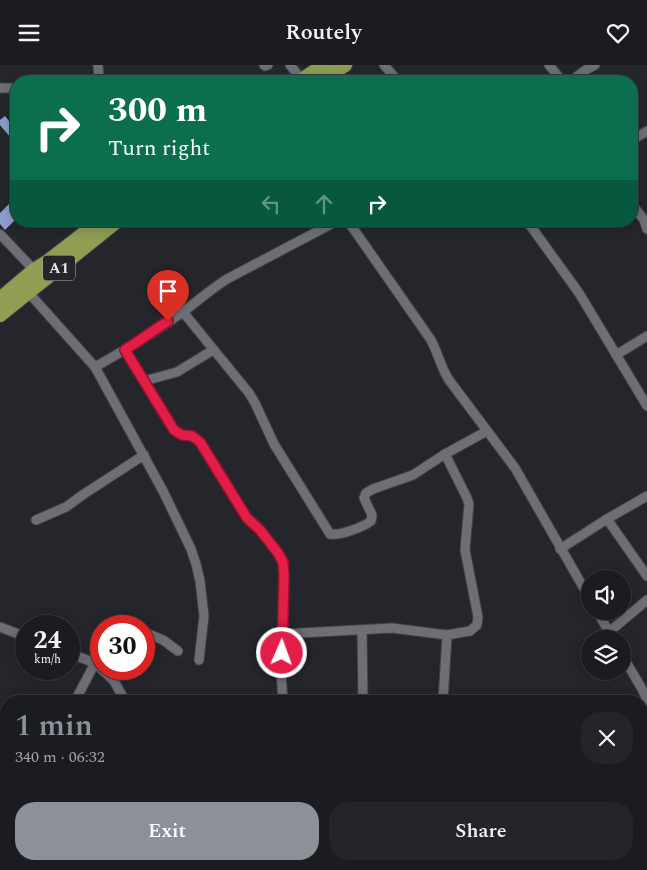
<!DOCTYPE html>
<meta charset="utf-8">
<style>
:root{--surface:#1b1c20;--page:#242529;--text:#f1f3f6;--muted:#a0a1a5;--line:#393a3e;--accent:#8c9099}
body{margin:0;font-family:Spectral,serif;background:var(--page);color:var(--text);height:100vh;display:flex;flex-direction:column;font-size:19px;white-space:nowrap}
*{box-sizing:border-box;margin:0}
p{font-size:16px;color:var(--muted)}
.icon{flex:none;width:28px;height:28px;fill:none;stroke:currentColor;stroke-width:2;stroke-linecap:round;stroke-linejoin:round}
.map{position:relative;flex:1;overflow:hidden}
.sheet{position:absolute;left:0px;top:630px;width:648px;height:175px;display:flex;flex-direction:column;background:var(--surface);border-radius:20px 20px 0 0;box-shadow:0 2px 12px #0003,0 0 0 1px var(--line)}
.sheet>*{flex:none}
.hud{position:absolute;left:10px;top:10px;width:628px;height:152px;border-radius:20px;box-shadow:0 2px 12px #0003,0 0 0 1px var(--line);background:#0b6e4f;color:#fff;overflow:hidden}
.fabs{position:absolute;left:581px;top:505px;display:grid;gap:10px}
.fabs a{display:grid;place-items:center;width:50px;height:50px;border-radius:50%;background:var(--surface);box-shadow:0 2px 12px #0003,0 0 0 1px var(--line);font-size:25px}
.speed{position:absolute;left:15px;top:550px;display:flex;gap:10px;font-size:25px;font-weight:700;text-align:center}
.speed>*{display:grid;place-content:center;width:65px;height:65px;border-radius:50%;background:var(--surface);box-shadow:0 2px 12px #0003,0 0 0 1px var(--line);line-height:1}
.speed small{font-size:12px;font-weight:400}
.speed .limit{border:8px solid #d22;background:#fff;color:#111}
.pin{position:absolute;display:grid;place-items:center;width:42px;height:42px;color:#fff;margin:-51px -21px;border-radius:50% 50% 50% 0;rotate:-45deg;box-shadow:0 0 5px #0007}
.pin .icon{rotate:45deg}
.me{position:absolute;width:55px;margin:-28px;rotate:2deg;stroke-linejoin:round;filter:drop-shadow(0 0 4px #0008)}
.turn{display:flex;align-items:center;gap:18px;height:105px;padding:0 15px;font-size:22px}
.turn .icon{width:65px;height:65px;stroke-width:2.5}
.turn b{display:block;font-size:35px;line-height:42px}
.lanes{display:flex;align-items:center;height:48px;padding:0 15px;background:#0003;justify-content:center;gap:25px;direction:ltr}
.lanes .off{opacity:.35}
.round{display:grid;place-items:center;flex:none;width:52px;height:52px;border-radius:20px;background:var(--page)}
.headline{display:flex;align-items:center;justify-content:space-between;height:85px;padding:0 15px}
h1{font-size:30px;font-weight:600;line-height:38px;color:var(--accent)}
.button{display:flex;gap:10px;margin-top:auto;padding:10px 15px}
.button a{flex:1;height:58px;border-radius:20px;background:var(--accent);color:#fff;font-size:20px;font-weight:600;line-height:58px;text-align:center}
.button a+a{background:var(--page);color:var(--text)}
header{display:flex;justify-content:space-between;align-items:center;height:65px;padding:0 15px;background:var(--surface);font-size:22px;font-weight:600}
.map>svg:first-child{display:block}
.building{fill:#8b9fcd}
.lines{fill:none;stroke-linecap:round;stroke-linejoin:round}
.minor-casing{stroke:#414348;stroke-width:11}
.highway-casing{stroke:#414348;stroke-width:16}
.minor{stroke:#6d6f75;stroke-width:9}
.highway{stroke:#909d53;stroke-width:14}
.route-casing{stroke:#92132f;stroke-width:12}
.route{stroke:#e11d48;stroke-width:9}
.labels{text-anchor:middle;dominant-baseline:central;stroke-width:5;stroke-linejoin:round;paint-order:stroke}
.shield{fill:#24262b;stroke:#acaeb1;stroke-width:1}
.shield-label{font-size:15px;font-weight:bold;fill:#e6e8eb}
</style>
<header><svg class="icon" aria-label="menu" viewBox="0 0 24 24"><path d="M4 6h16M4 12h16M4 18h16"/></svg>Routely<svg class="icon" aria-label="heart" viewBox="0 0 24 24"><path d="M12 20l-8-8c-3-5 5-10 8-4 3-6 11-1 8 4z"/></svg></header>
<div class="map">
<svg width="647" height="805" viewBox="0 0 647 805">
<rect width="100%" height="100%" fill="#24262b"/>
<!-- building -->
<g class="building">
<polygon points="5,51 16,65 16,79 0,60 0,55"/>
<polygon points="16,132 16,154 5,165 0,159 0,148"/>
</g>
<g class="lines">
<!-- minor casing -->
<g class="minor-casing">
<g id="minor">
<polyline points="98,0 99,16"/>
<polyline points="264,0 265,1 268,0"/>
<polyline points="290,0 302,15"/>
<polyline points="384,0 398,16"/>
<polyline points="549,0 562,16"/>
<polyline points="571,16 584,6 595,0"/>
<polyline points="0,23 16,23"/>
<polyline points="631,76 647,66"/>
<polyline points="631,138 644,155 647,164"/>
<path d="M 348,156 L 431,275 C 438,288 441,303 449,315 L 515,403 L 590,534"/>
<polyline points="527,156 579,228 647,341"/>
<polyline points="0,169 34,205"/>
<polyline points="28,227 95,302 163,426 191,484 196,499 200,516 204,551 199,595"/>
<path d="M 183,247 L 249,328 L 255,338 L 274,379 L 330,469 C 340,471 363,462 371,456 L 372,450 L 364,433 L 366,428 L 373,424 L 413,410 L 445,389 L 487,366"/>
<polyline points="125,285 174,365 182,370 193,371 200,377 247,453 260,465 278,488 283,497 284,510 281,607 283,636"/>
<polyline points="616,290 647,271"/>
<path d="M 95,302 C 125,285 156,267 184,246 C 198,236 211,224 227,214 L 337,156"/>
<polyline points="144,316 177,307 213,285"/>
<polyline points="607,454 647,511"/>
<polyline points="36,455 66,442 84,429 144,390"/>
<polyline points="560,484 607,454 647,431"/>
<polyline points="597,546 613,574"/>
<polyline points="109,561 116,558 126,561"/>
<polyline points="0,562 26,572"/>
<polyline points="362,565 363,636"/>
<polyline points="144,567 163,575 178,586"/>
<polyline points="609,567 647,535"/>
<polyline points="282,569 392,563 447,570 470,566 477,560 478,552 465,485 469,439 467,433 445,389"/>
<polyline points="69,588 95,598 114,616 125,636"/>
<polyline points="622,590 642,624 646,633 647,651"/>
<polyline points="75,636 95,598 101,572"/>
<polyline points="443,636 447,570"/>
<polyline points="0,760 6,763"/>
<polyline points="263,799 268,805"/>
<polyline points="372,799 380,805"/>
<polyline points="617,799 624,805"/>
<polyline points="214,805 220,799"/>
<polyline points="392,805 414,802 421,805"/>
<polyline points="450,805 462,799"/>
<polyline points="515,805 521,799"/>
</g>
</g>
<!-- highway casing -->
<g class="highway-casing">
<g id="highway">
<polyline points="300,16 324,0"/>
<polyline points="319,16 345,0"/>
<polyline points="0,234 34,205 47,197 100,156"/>
<polyline points="0,250 117,156"/>
</g>
</g>
<!-- minor -->
<use href="#minor" class="minor"/>
<!-- highway -->
<use href="#highway" class="highway"/>
</g>
<g class="lines">
<!-- route casing -->
<g class="route-casing">
<polyline id="route" points="168,256 125,285 174,365 182,370 192,371 200,377 247,453 260,465 278,488 283,497 284,510 282,588"/>
</g>
<!-- route -->
<use href="#route" class="route"/>
</g>
<g class="labels">
<!-- shield labels -->
<rect class="shield" x="43" y="190.5" width="32" height="25" rx="4"/>
<g class="shield-label">
<text x="59" y="203">A1</text>
</g>
</g>
</svg>
<div class="fabs">
<a><svg class="icon" aria-label="sound" viewBox="0 0 24 24"><path d="M4 9h4l5-4v14l-5-4H4zM17 9q2 3 0 6"/></svg></a>
<a><svg class="icon" aria-label="layers" viewBox="0 0 24 24"><path d="M12 4l9 5-9 5-9-5zM3 14l9 5 9-5"/></svg></a>
</div>
<div class="speed"><div>24<small>km/h</small></div><div class="limit">30</div></div>
<div class="pin" style="left:168px;top:256px;background:#d93025"><svg class="icon" aria-label="arrive" viewBox="0 0 24 24"><path d="M6 21V4h12l-3 4 3 4H6"/></svg></div>
<svg class="me" style="left:282px;top:588px" viewBox="-20 -20 40 40"><circle r="17" fill="#e11d48" stroke="#fff" stroke-width="3"/><path d="M0-11L8 9 0 5-8 9z" fill="#fff"/></svg>
<div class="hud">
<div class="turn"><svg class="icon" aria-label="right" viewBox="0 0 24 24"><path d="M7 20v-9h11M14 6l5 5-5 5"/></svg><div><b>300 m</b>Turn right</div></div>
<div class="lanes"><svg class="icon off" aria-label="left" viewBox="0 0 24 24"><path d="M17 20v-9H6M10 6l-5 5 5 5"/></svg><svg class="icon off" aria-label="ahead" viewBox="0 0 24 24"><path d="M12 20V5M6 11l6-6 6 6"/></svg><svg class="icon" aria-label="right" viewBox="0 0 24 24"><path d="M7 20v-9h11M14 6l5 5-5 5"/></svg></div>
</div>
<section class="sheet">
<div class="headline"><div><h1>1 min</h1><p>340 m · 06:32</p></div><a class="round"><svg class="icon" aria-label="close" viewBox="0 0 24 24"><path d="M6 6l12 12M18 6L6 18"/></svg></a></div>
<div class="button"><a>Exit</a><a>Share</a></div>
</section>
</div>
